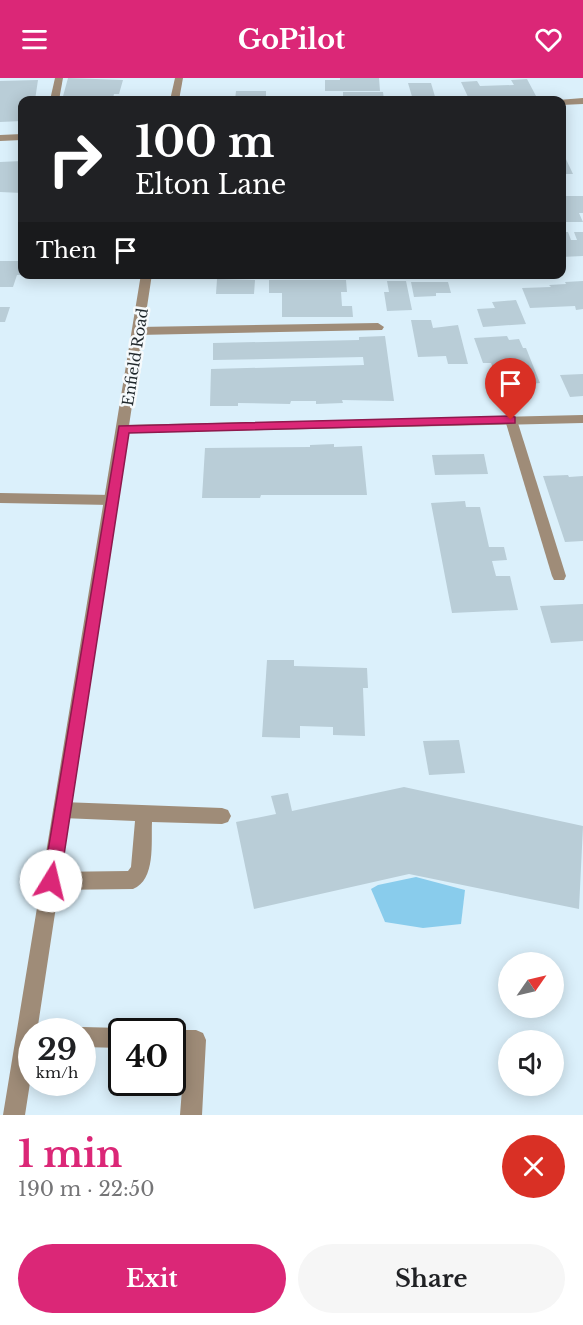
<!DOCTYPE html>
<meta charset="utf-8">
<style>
:root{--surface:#fff;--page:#f6f6f6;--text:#202124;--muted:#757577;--accent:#db2777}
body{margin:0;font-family:"Libre Baskerville",serif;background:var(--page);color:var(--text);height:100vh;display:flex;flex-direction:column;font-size:22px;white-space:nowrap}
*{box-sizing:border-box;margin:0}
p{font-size:20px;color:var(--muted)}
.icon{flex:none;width:33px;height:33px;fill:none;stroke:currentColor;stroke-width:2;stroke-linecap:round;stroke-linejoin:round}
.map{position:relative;height:1037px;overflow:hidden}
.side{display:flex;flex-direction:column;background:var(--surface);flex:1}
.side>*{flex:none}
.guide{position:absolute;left:18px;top:18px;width:548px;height:183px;border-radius:12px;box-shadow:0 3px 15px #0003;background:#202124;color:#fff;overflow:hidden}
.needle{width:39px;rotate:56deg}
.tools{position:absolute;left:498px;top:874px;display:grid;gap:12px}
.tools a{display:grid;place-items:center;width:66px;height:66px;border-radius:50%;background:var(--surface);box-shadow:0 3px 15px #0003;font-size:30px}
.speed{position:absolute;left:18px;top:940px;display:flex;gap:12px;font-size:30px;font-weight:700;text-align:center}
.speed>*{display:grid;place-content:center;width:78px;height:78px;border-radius:50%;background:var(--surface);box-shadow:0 3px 15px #0003;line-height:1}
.speed small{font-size:15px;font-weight:400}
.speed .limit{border:3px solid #111;border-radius:9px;background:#fff;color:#111}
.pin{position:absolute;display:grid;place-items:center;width:51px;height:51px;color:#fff;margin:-62px -26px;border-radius:50% 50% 50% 0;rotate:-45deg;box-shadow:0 0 6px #0007}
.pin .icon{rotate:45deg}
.me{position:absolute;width:66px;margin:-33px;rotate:9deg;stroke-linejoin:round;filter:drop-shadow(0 0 4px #0008)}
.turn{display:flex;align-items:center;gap:21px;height:126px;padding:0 18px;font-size:27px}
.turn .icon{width:78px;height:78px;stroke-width:2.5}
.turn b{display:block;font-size:42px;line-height:51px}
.then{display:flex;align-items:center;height:57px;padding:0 18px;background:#0003;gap:12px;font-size:22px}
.round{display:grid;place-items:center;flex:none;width:63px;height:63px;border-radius:32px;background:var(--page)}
.summary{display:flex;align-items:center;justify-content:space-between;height:102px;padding:0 18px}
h1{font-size:36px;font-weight:800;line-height:45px;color:var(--accent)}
.primary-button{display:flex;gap:12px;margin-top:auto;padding:12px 18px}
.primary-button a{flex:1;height:69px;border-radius:36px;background:var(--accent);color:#fff;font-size:24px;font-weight:800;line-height:69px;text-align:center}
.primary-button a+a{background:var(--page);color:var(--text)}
header{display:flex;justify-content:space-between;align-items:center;height:78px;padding:0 18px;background:var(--accent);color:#fff;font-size:27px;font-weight:800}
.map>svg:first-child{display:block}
.water{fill:#89ccec}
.building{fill:#b9cdd7}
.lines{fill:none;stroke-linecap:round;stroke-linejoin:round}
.service{fill:#9f8c78;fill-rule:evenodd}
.minor{fill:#9f8c78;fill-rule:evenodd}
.tertiary{fill:#9f8c78;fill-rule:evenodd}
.route{fill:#db2777;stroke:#8e194d;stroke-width:1.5}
.labels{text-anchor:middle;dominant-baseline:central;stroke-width:5;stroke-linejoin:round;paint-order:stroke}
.street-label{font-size:15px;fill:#1f272b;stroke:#f6fafc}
</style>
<header><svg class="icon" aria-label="menu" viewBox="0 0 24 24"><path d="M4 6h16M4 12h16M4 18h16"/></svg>GoPilot<svg class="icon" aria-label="heart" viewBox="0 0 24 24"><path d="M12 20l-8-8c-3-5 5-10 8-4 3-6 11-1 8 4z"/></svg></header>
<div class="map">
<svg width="583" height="1037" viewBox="0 0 583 1037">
<rect width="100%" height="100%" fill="#dbf0fb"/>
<!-- water -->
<polygon class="water" points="416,799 465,812 461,846 423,850 385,844 371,811 378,807"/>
<!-- building -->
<g class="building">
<polygon points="68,0 123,2 119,16 114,16 113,20 120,20 119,22 62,22"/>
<polygon points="340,0 379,0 380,13 325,13 325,2 340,2"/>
<polygon points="527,1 536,18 469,21 461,4 477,3 480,8 514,7 511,2"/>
<polygon points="38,2 35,22 22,22 22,43 0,44 0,3"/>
<polygon points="408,5 431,5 436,22 413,22"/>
<polygon points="236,13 266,13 266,19 293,19 293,22 235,22"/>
<polygon points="343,14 383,14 384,22 328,22 328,19 343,19"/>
<polygon points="561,77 564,77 573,96 561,96"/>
<polygon points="22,83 22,115 0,114 0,84"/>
<polygon points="561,118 583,118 583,135 579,135 583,144 564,144 561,138"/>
<polygon points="561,154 568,154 571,162 577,162 574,154 583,154 583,178 561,179"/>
<polygon points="0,183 22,183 22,197 17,197 13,209 0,209"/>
<polygon points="217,201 255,202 254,216 216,216"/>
<polygon points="269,202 346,202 347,214 341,214 342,228 352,228 353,239 282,239 282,215 269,215"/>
<polygon points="387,203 406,203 412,232 387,233 384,214 389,214"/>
<polygon points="583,203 583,231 576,232 575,228 530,230 522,210 551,209 549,207 566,206 565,204"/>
<polygon points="411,204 448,204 451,215 436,215 436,218 414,219"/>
<polygon points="516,222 526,246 483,249 477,231 495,230 492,224"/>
<polygon points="0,229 10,229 5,244 0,244"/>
<polygon points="411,242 431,242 433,250 458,247 468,286 448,286 446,278 418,279"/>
<polygon points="385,258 394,323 342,322 343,325 316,326 316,323 291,323 290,326 238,325 238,328 210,328 211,291 364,287 363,279 213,282 213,265 359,262 359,259"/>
<polygon points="507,258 509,262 519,261 523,270 526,270 540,305 508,308 505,301 497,301 491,285 483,285 474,260"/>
<polygon points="583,296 583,318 570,319 560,297"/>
<polygon points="334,366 334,369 362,368 367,417 261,417 260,420 202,420 205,370 310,369 310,367"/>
<polygon points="484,376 488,396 435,397 432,377"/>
<polygon points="568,397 569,399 583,398 583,463 565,464 543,398"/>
<polygon points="465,423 466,429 480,429 489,469 504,469 507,482 492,483 496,498 510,498 518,532 452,535 431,425"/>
<polygon points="583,526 583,563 551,565 540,528"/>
<polygon points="267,582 294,582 294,588 367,590 368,610 363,610 365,658 333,657 333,649 300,648 300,660 262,659"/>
<polygon points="459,662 465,695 429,697 423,663"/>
<polygon points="404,709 583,748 579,831 409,796 254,831 236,744 276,736 271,718 288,715 292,733"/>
</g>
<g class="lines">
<!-- service -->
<g class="service">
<polygon points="55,0 63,0 59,22 50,22"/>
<polygon points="583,20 583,26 561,27 561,22 558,22"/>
<polygon points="378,245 384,249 382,252 138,257 132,253 138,249"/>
<polygon points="511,338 517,342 566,498 564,502 554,502 552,498 505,342"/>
<path d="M 62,724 L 222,730 L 228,732 L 231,738 L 228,744 L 222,746 L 152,744 C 151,764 156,802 133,811 L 51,812 L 44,809 L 42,803 L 44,797 L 51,794 L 128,793 L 131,789 L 135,743 L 62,740 L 56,738 L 53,732 L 56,726 Z"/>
<polygon points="82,949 122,950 130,954 122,954 122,970 82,969 82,954 74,954"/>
<polygon points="172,952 196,952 203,955 206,962 202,1037 180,1037 185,972 172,972 172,954 167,954"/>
</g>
<!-- minor -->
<g class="minor">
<polygon points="22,56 22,62 0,63 0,57"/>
<polygon points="583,337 583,345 124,355 118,351 124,347"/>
<polygon points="0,415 112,417 119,422 112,427 0,425"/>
</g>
<!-- tertiary -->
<g class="tertiary">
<polygon points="175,0 183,0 179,22 170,22"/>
<polygon points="141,196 152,196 37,954 32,954 32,992 25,1037 3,1037"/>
</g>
</g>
<!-- route -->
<polygon class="route" points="511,338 515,339 515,345 129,355 60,803 57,809 51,811 45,809 43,803 119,348"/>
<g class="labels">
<!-- street labels -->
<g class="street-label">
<text transform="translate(135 279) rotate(-81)">Enfield Road</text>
</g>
</g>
</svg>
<div class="tools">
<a><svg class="needle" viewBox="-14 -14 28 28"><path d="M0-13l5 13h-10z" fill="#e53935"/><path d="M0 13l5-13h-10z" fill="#757577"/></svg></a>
<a><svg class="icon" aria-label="sound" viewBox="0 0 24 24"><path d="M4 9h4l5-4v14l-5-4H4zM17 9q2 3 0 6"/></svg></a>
</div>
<div class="speed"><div>29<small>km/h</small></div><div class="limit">40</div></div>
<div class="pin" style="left:511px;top:342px;background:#d93025"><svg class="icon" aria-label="arrive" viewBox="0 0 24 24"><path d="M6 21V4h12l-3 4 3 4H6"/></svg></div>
<svg class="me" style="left:51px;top:803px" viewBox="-20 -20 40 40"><circle r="19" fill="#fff"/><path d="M0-13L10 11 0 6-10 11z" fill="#db2777"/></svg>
<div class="guide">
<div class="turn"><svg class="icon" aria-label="right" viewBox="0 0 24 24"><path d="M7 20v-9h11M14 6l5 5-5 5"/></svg><div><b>100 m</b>Elton Lane</div></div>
<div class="then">Then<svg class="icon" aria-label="arrive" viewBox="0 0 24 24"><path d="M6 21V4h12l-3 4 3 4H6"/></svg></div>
</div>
</div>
<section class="side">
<div class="summary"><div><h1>1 min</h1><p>190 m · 22:50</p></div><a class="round" style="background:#d93025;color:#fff"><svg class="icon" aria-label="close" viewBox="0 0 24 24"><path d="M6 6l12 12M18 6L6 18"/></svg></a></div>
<div class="primary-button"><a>Exit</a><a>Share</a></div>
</section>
